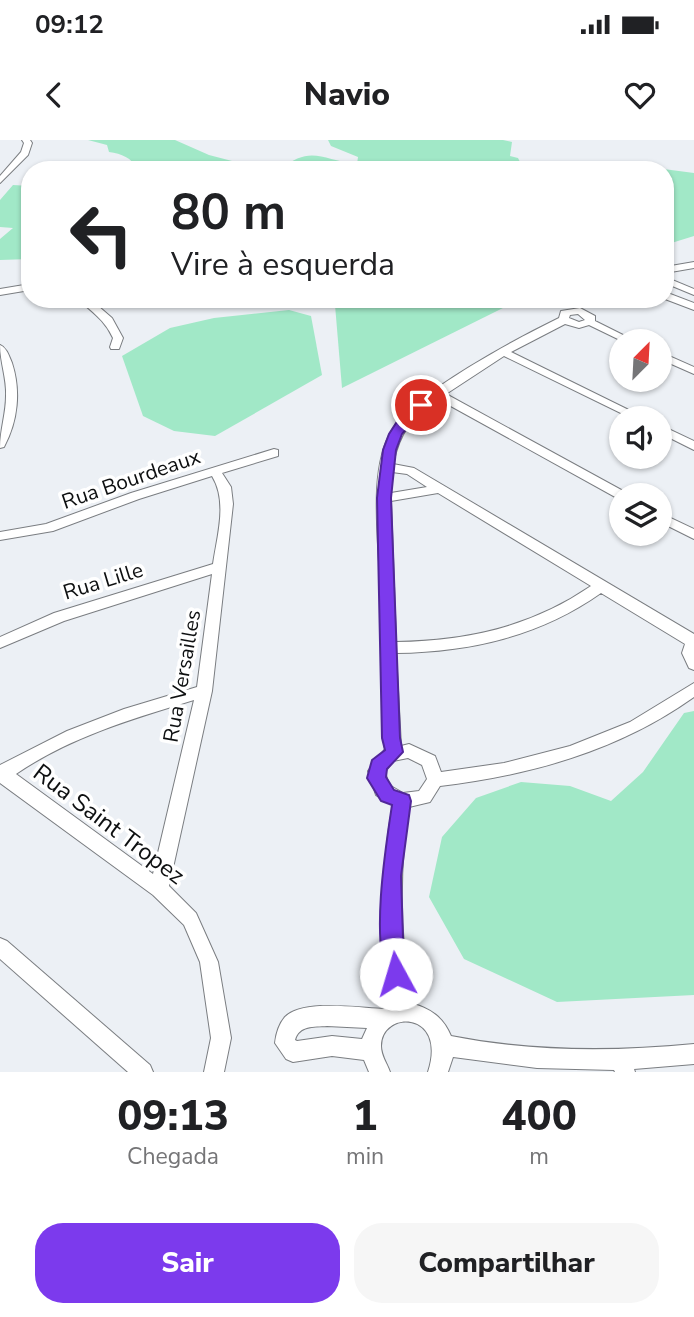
<!DOCTYPE html>
<html lang="pt">
<meta charset="utf-8">
<style>
:root{--surface:#fff;--page:#f6f6f6;--text:#202124;--muted:#757577;--accent:#7c3aed}
body{margin:0;font-family:"Nunito Sans",sans-serif;background:var(--page);color:var(--text);height:100vh;display:flex;flex-direction:column;font-size:26px;white-space:nowrap}
*{box-sizing:border-box;margin:0}
p{font-size:23px;color:var(--muted)}
.icon{flex:none;width:38px;height:38px;fill:none;stroke:currentColor;stroke-width:2;stroke-linecap:round;stroke-linejoin:round}
.map{position:relative;height:932px;overflow:hidden}
.drawer{display:flex;flex-direction:column;background:var(--surface);flex:1}
.drawer>*{flex:none}
.banner{position:absolute;left:21px;top:21px;width:653px;height:147px;border-radius:28px;box-shadow:0 2px 5px #0004;background:#fff;color:var(--text);overflow:hidden}
.needle{width:46px;rotate:24deg}
.controls{position:absolute;left:609px;top:189px;display:grid;gap:14px}
.controls a{display:grid;place-items:center;width:63px;height:63px;border-radius:50%;background:var(--surface);box-shadow:0 2px 5px #0004;font-size:35px}
.pin{position:absolute;display:grid;place-items:center;width:60px;height:60px;color:#fff;margin:-30px;border:4px solid #fff;border-radius:50%;box-shadow:0 2px 7px #0007}
.me{position:absolute;width:77px;margin:-38px;rotate:354deg;stroke-linejoin:round;filter:drop-shadow(0 0 5px #0008)}
.turn{display:flex;align-items:center;gap:24px;height:147px;padding:0 35px;font-size:32px}
.turn .icon{width:91px;height:91px;stroke-width:2.5}
.turn b{display:block;font-size:49px;line-height:60px}
.eta{display:flex;justify-content:space-evenly;align-items:center;height:119px;text-align:center}
.eta b{font-size:42px;font-weight:800;line-height:49px}
.button{display:flex;gap:14px;margin-top:auto;padding:14px 35px}
.button a{flex:1;height:80px;border-radius:28px;background:var(--accent);color:#fff;font-size:28px;font-weight:800;line-height:80px;text-align:center}
.button a+a{background:var(--page);color:var(--text)}
.status{display:flex;justify-content:space-between;align-items:center;height:49px;padding:0 35px;background:var(--surface);direction:ltr}
.status svg{height:19px;fill:currentColor}
header{display:flex;justify-content:space-between;align-items:center;height:91px;padding:0 35px;background:var(--surface);font-size:32px;font-weight:800}
.map>svg:first-child{display:block}
.green{fill:#a1e8c7}
.lines{fill:none;stroke-linecap:round;stroke-linejoin:round}
.minor-casing{stroke:#7a7d81;stroke-width:2}
.minor{fill:#fff;fill-rule:evenodd}
.route{fill:#7c3aed;stroke:#51269a;stroke-width:2}
.labels{text-anchor:middle;dominant-baseline:central;stroke-width:7;stroke-linejoin:round;paint-order:stroke}
.street-label{font-size:21px;fill:#0d0f10;stroke:#fff}
.near-street-label{font-size:24px;fill:#0d0f10;stroke:#fff}
</style>
<div class="status"><b>09:12</b><svg viewBox="0 0 49 12"><path d="M0 12V9h3v3zM5 12V6h3v6zM10 12V3h3v9zM15 12V0h3v12zM26 1h20v11H26zM47 4h2v5h-2z"/></svg></div>
<header><svg class="icon" aria-label="back" viewBox="0 0 24 24"><path d="M15 5l-7 7 7 7"/></svg>Navio<svg class="icon" aria-label="heart" viewBox="0 0 24 24"><path d="M12 20l-8-8c-3-5 5-10 8-4 3-6 11-1 8 4z"/></svg></header>
<div class="map">
<svg width="694" height="932" viewBox="0 0 694 932">
<rect width="100%" height="100%" fill="#ecf0f5"/>
<!-- green -->
<g class="green">
<path d="M 88,0 L 175,0 L 209,15 L 267,30 L 138,30 C 131,17 122,14 109,12 L 107,5 Z"/>
<path d="M 328,0 L 503,0 L 512,2 L 510,16 L 518,18 L 520,22 L 511,30 L 280,30 C 311,4 321,20 357,24 L 358,17 L 331,6 Z"/>
<polygon points="633,25 694,33 694,96 665,105 665,30 627,29"/>
<polygon points="13,45 30,46 30,119 0,120 0,99 13,88 0,87 0,60"/>
<polygon points="347,159 521,159 342,248 335,165"/>
<polygon points="289,170 311,176 322,235 215,296 174,291 143,276 122,216 170,188 214,178"/>
<polygon points="694,571 694,855 557,862 464,819 429,757 442,697 476,658 521,642 570,646 611,661 643,632 684,573"/>
</g>
<g class="lines">
<!-- minor casing -->
<g class="minor-casing">
<g id="minor">
<polygon points="22,0 30,0 32,3 28,15 0,43 0,36 21,12 24,3"/>
<polygon points="694,122 694,128 665,133 665,127"/>
<polygon points="665,137 694,149 694,155 665,143"/>
<polygon points="30,144 30,150 0,155 0,149"/>
<polygon points="665,152 694,163 694,170 665,159"/>
<path d="M 78,159 L 90,159 L 112,178 L 123,198 L 119,209 L 111,209 L 110,207 L 113,198 C 105,180 92,172 78,159 Z"/>
<polygon points="197,159 208,159 211,163 203,165"/>
<path d="M 580,168 L 595,176 L 595,181 L 635,201 L 622,201 L 589,185 L 579,188 L 565,184 L 511,212 L 645,278 L 631,278 L 504,216 L 446,254 L 625,352 L 627,355 L 621,355 L 621,359 L 617,358 L 438,259 C 411,279 400,291 393,324 L 414,328 L 694,494 L 694,530 L 689,528 L 682,513 L 685,504 L 601,453 C 540,496 471,512 396,513 L 401,606 L 409,604 L 435,616 L 441,632 L 504,623 L 570,606 L 630,582 L 694,543 L 694,557 C 618,611 531,635 440,646 L 430,662 L 409,667 C 398,733 400,797 411,863 C 431,869 443,877 451,896 C 532,912 612,912 694,904 L 694,924 L 634,929 L 635,932 L 615,932 L 614,930 L 537,928 L 453,917 L 448,932 L 428,932 C 448,870 381,870 381,906 C 381,916 387,923 390,932 L 369,932 L 364,920 L 332,916 L 293,922 L 286,919 L 275,903 C 276,894 279,884 285,877 C 303,859 358,868 383,869 L 392,864 C 381,797 380,731 393,664 L 376,655 L 368,631 L 385,609 L 383,598 C 382,546 381,495 380,443 C 379,399 368,329 392,290 C 414,253 518,198 559,178 L 561,171 ZM 578,174 L 585,180 L 579,182 L 569,178 L 570,175 ZM 392,332 L 407,334 L 427,347 L 391,353 ZM 438,353 L 591,446 C 531,487 467,501 396,502 L 391,361 ZM 408,618 L 422,625 L 427,639 L 419,651 L 403,653 L 389,645 L 385,632 L 393,621 ZM 327,886 L 367,888 L 362,899 L 332,896 L 297,901 L 295,900 C 299,885 314,887 327,886 Z"/>
<path d="M 0,205 C 7,208 9,216 12,223 C 21,251 18,281 4,307 L 0,308 C 0,290 6,274 6,256 C 7,239 0,222 0,205 Z"/>
<polygon points="660,212 694,227 694,234 660,219"/>
<polygon points="660,285 694,301 694,310 660,293"/>
<path d="M 274,309 L 278,310 L 278,316 L 222,333 L 231,347 L 233,364 L 212,551 L 169,746 L 196,773 L 218,822 L 231,898 L 224,932 L 204,932 L 211,898 L 200,822 L 184,785 L 153,755 L 0,643 L 0,625 L 67,591 L 124,569 L 197,547 L 212,434 L 64,481 L 0,508 L 0,497 L 54,473 L 213,424 C 217,396 228,362 212,336 L 139,359 L 53,391 L 0,400 L 0,392 L 46,384 L 131,353 ZM 194,560 L 153,734 L 16,634 C 70,597 132,579 194,560 Z"/>
<polygon points="660,373 694,389 694,399 660,382"/>
<polygon points="0,798 7,801 150,925 153,932 128,932 0,819"/>
</g>
</g>
<!-- minor -->
<use href="#minor" class="minor"/>
</g>
<!-- route -->
<path class="route" d="M 421,261 L 427,265 L 402,294 L 396,310 L 391,358 L 400,598 L 403,612 L 387,629 L 386,637 L 394,650 L 409,655 L 411,661 L 401,736 L 403,798 L 407,834 L 404,841 L 396,845 L 388,841 C 371,799 385,711 392,665 L 381,661 L 367,638 L 372,620 L 385,610 L 382,598 L 377,358 L 383,310 L 389,294 L 400,277 Z"/>
<g class="labels">
<!-- street labels -->
<g class="street-label">
<text transform="translate(131 339) rotate(-19)">Rua Bourdeaux</text>
<text transform="translate(103 441) rotate(-17)">Rua Lille</text>
<text transform="translate(182 536) rotate(-80)">Rua Versailles</text>
</g>
<!-- near-street labels -->
<g class="near-street-label">
<text transform="translate(109 684) rotate(37)">Rua Saint Tropez</text>
</g>
</g>
</svg>
<div class="controls">
<a><svg class="needle" viewBox="-14 -14 28 28"><path d="M0-13l5 13h-10z" fill="#e53935"/><path d="M0 13l5-13h-10z" fill="#757577"/></svg></a>
<a><svg class="icon" aria-label="sound" viewBox="0 0 24 24"><path d="M4 9h4l5-4v14l-5-4H4zM17 9q2 3 0 6"/></svg></a>
<a><svg class="icon" aria-label="layers" viewBox="0 0 24 24"><path d="M12 4l9 5-9 5-9-5zM3 14l9 5 9-5"/></svg></a>
</div>
<div class="pin" style="left:421px;top:265px;background:#d93025"><svg class="icon" aria-label="arrive" viewBox="0 0 24 24"><path d="M6 21V4h12l-3 4 3 4H6"/></svg></div>
<svg class="me" style="left:396px;top:834px" viewBox="-20 -20 40 40"><circle r="19" fill="#fff"/><path d="M0-13L10 11 0 6-10 11z" fill="#7c3aed"/></svg>
<div class="banner">
<div class="turn"><svg class="icon" aria-label="left" viewBox="0 0 24 24"><path d="M17 20v-9H6M10 6l-5 5 5 5"/></svg><div><b>80 m</b>Vire à esquerda</div></div>
</div>
</div>
<section class="drawer">
<div class="eta">
<div><b>09:13</b><p>Chegada</p></div>
<div><b>1</b><p>min</p></div>
<div><b>400</b><p>m</p></div>
</div>
<div class="button"><a>Sair</a><a>Compartilhar</a></div>
</section>
